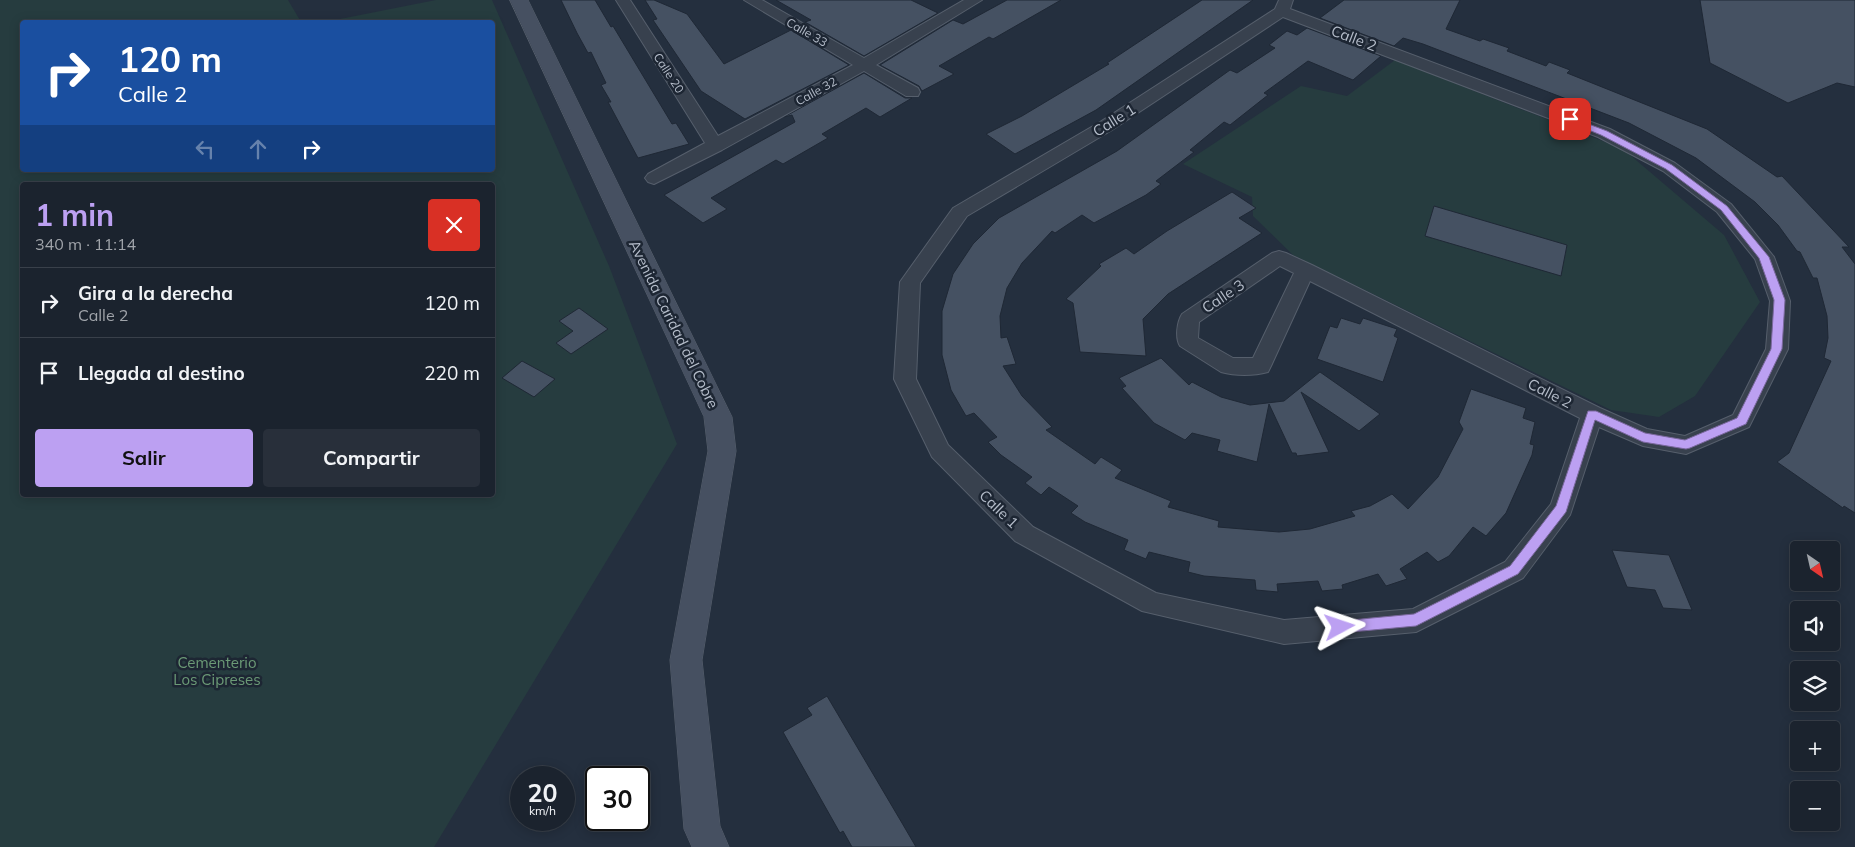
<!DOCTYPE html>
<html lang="es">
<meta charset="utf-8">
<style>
:root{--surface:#1b232e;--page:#282f3a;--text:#f1f3f6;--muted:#a0a4aa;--line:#39404a;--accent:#bca0f2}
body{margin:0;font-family:Mulish,sans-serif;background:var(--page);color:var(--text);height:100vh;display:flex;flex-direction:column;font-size:19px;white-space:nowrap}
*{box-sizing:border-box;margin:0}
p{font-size:16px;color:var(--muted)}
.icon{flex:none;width:28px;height:28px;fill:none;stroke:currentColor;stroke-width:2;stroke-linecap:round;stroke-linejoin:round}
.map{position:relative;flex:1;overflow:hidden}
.drawer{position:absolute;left:20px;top:182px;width:475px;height:315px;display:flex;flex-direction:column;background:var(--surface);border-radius:5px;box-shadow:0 2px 12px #0003,0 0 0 1px var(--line)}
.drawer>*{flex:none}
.hud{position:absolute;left:20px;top:20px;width:475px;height:152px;border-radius:5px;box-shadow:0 2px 12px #0003,0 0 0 1px var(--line);background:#1a4fa0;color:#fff;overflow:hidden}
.needle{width:32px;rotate:146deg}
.controls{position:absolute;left:1790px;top:541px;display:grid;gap:10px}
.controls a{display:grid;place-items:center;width:50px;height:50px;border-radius:5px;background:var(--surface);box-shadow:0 2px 12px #0003,0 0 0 1px var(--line);font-size:25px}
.speed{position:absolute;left:510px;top:766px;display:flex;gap:10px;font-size:25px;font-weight:700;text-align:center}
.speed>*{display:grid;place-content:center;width:65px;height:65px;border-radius:50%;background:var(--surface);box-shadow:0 2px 12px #0003,0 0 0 1px var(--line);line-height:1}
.speed small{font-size:12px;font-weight:400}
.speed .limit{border:2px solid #111;border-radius:8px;background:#fff;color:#111}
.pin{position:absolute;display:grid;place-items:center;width:42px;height:42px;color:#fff;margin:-21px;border-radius:10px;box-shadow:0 2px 8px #0006}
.me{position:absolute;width:55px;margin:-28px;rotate:85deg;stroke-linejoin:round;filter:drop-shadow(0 0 4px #0008)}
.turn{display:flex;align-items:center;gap:18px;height:105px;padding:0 15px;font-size:22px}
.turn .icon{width:65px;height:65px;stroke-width:2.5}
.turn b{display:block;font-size:35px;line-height:42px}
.lanes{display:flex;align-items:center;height:48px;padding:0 15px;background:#0003;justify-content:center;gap:25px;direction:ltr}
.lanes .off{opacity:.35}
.round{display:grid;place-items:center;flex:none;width:52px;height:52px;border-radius:5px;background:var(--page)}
.head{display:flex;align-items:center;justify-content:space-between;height:85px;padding:0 15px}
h1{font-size:30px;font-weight:700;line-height:38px;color:var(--accent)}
.primary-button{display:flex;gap:10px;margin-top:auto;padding:10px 15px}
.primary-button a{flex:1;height:58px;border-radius:5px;background:var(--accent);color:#111;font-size:20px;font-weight:700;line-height:58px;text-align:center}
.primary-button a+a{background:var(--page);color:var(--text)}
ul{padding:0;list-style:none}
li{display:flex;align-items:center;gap:15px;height:70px;padding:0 15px;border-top:1px solid var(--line)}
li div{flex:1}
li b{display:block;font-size:19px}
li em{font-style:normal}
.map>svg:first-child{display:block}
.green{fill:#263c3f;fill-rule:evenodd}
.building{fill:#455162;stroke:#1f2835}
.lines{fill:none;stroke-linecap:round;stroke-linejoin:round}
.street-casing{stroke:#565f6c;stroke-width:2}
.secondary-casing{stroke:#565f6c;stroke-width:1}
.street{fill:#38414e;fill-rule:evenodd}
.secondary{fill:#465061;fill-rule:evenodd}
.route{fill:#bca0f2;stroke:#7a689d}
.labels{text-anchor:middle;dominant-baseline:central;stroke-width:5;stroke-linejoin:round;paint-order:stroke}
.far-street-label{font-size:12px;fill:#b4bcc9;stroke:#1d2633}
.street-label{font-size:15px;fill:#b4bcc9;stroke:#1d2633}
.park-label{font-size:15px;fill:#6b9a76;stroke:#1d2633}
</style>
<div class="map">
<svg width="1855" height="847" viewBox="0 0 1855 847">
<rect width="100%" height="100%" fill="#242f3e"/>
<!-- green -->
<g class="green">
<path d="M 0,0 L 288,0 L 301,22 L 22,22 L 22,170 L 492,170 L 492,22 L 325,22 L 436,0 L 492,0 L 609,266 L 677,444 L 434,847 L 0,847 ZM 22,185 L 492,185 L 492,495 L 22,495 Z"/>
<polygon points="1395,60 1623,149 1724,235 1760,302 1695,396 1659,417 1611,410 1293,255 1253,216 1252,197 1183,164 1301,86 1347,96"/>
</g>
<!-- building -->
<g class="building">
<polygon points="561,0 595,0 611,27 613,26 672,124 676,123 689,144 638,158 608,102 611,102 601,85 606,83 591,52 588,53 577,33"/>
<polygon points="645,0 654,0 687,14 724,64 791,30 849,65 745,119 701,91 653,20 657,19"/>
<polygon points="776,0 911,0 938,13 864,56 805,22 811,20"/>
<polygon points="1007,0 1061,0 993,39 989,37 939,66 954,74 922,91 919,86 880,65 953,20 963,24"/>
<polygon points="1202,0 1253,0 1096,110 1015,154 986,134 1022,116 1109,64 1107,63"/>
<polygon points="1344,0 1460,0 1446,29 1480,41 1483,39 1509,48 1507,51 1546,66 1549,62 1570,70 1567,73 1707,129 1777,177 1782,176 1849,247 1842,247 1855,264 1855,513 1844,506 1843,508 1777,462 1789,453 1831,361 1824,358 1828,338 1827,316 1817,278 1813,278 1800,252 1797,251 1778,225 1755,202 1696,158 1629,123 1423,44 1403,38 1394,46 1320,18"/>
<polygon points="1700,0 1855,0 1855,87 1837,83 1788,103 1710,63"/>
<polygon points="1307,28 1381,56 1353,80 1308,61 1264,93 1268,95 1230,125 1224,122 1190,150 1194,152 1156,181 1161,184 1146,195 1094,223 1082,215 1055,233 1052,231 1022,263 1007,288 1000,316 1001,338 1007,337 1016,364 1003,366 1022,396 1052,427 1046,430 1095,464 1101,457 1122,470 1115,478 1171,501 1168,507 1219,521 1218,527 1279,532 1310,529 1355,516 1351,511 1370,506 1392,494 1408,509 1438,477 1463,429 1459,422 1471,389 1526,408 1523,418 1535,422 1530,444 1534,445 1532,455 1506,513 1486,536 1473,527 1449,556 1438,562 1427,552 1400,569 1407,579 1386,586 1378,574 1342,585 1343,589 1322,591 1318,581 1277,584 1278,592 1256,590 1255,580 1204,576 1188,572 1190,562 1149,552 1146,559 1124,550 1128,540 1085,522 1071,513 1078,506 1049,487 1041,495 1025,483 1032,477 1001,455 988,442 997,437 974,413 966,416 951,390 942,355 942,311 953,274 973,244 999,218 1117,151 1230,70 1237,73 1275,48 1269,45 1287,31 1297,35"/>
<polygon points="864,73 905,98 912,98 880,117 866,108 822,134 828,138 783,164 776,160 711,198 727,209 703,223 664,195 795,122 792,115 784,117"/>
<polygon points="1232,192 1256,208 1239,218 1262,233 1168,294 1143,319 1146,356 1080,352 1073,303 1066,299 1101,266 1099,264 1126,248 1134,254 1167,231"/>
<polygon points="1434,206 1567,245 1561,276 1425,236"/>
<polygon points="579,308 608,329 571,354 556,343 573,331 559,321"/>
<polygon points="1341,318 1360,324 1363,318 1397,329 1394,336 1398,338 1383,382 1317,359 1330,326 1337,328"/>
<polygon points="1161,358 1189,385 1192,382 1221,397 1250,405 1284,401 1320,372 1380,414 1359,431 1301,392 1329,452 1297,456 1296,453 1292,453 1269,404 1257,462 1217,451 1220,440 1192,433 1185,440 1154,423 1122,388 1126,386 1119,378"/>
<polygon points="522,361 555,379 534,397 502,378"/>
<polygon points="1612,550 1669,555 1692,610 1663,608 1655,590 1627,587"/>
<polygon points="827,696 902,823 916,847 852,847 843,831 840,833 783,732 812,715 807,708"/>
</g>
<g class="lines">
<!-- street casing -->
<g class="street-casing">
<g id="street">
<polygon points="616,0 630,0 718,136 853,65 744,0 762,0 864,58 964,0 982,0 876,65 918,88 920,92 918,96 906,96 864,71 722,150 654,184 648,182 645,178 648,174 705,143"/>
<path d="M 1279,0 L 1293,0 L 1290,9 L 1610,129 L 1675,163 L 1731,204 L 1774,257 L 1790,301 L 1788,349 L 1749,427 L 1686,454 L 1643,446 L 1599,427 L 1570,515 L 1523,578 L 1416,632 L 1284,644 L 1142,611 L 1015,541 L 932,457 L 894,379 L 900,282 L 953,208 L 1100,122 L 1275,9 ZM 1283,17 L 1598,137 L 1663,171 L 1717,212 L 1755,259 L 1770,301 L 1766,349 L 1733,415 L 1685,436 L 1647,429 L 1600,408 L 1312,265 L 1286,253 L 1279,251 L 1272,253 L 1182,314 C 1177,322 1175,338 1180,346 L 1221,372 C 1235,376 1254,376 1268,372 L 1271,366 L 1310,281 L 1580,418 L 1551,504 L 1505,562 L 1413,609 L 1284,620 L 1156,593 L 1033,527 L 948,445 L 916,379 L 920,283 L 967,216 L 1112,130 ZM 1280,266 L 1294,273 L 1253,358 L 1233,358 L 1198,338 L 1199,322 Z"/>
</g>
</g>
<!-- secondary casing -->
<g class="secondary-casing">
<polygon id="secondary" points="510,0 528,0 732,417 736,451 702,660 720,826 729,847 692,847 684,829 670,660 708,451 704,417"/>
</g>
<!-- street -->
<use href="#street" class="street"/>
<!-- secondary -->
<use href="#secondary" class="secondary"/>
</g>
<!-- route -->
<polygon class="route" points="1570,117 1607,131 1672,165 1727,206 1769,257 1785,300 1782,349 1746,424 1690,448 1686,449 1643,442 1595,420 1566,512 1518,574 1416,626 1340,633 1336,631 1334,627 1336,623 1340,621 1414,614 1510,566 1556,506 1588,411 1596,411 1645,433 1685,440 1737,418 1771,349 1774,300 1759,258 1721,210 1666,169 1601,135 1566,121 1565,119"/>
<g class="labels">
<!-- far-street labels -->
<g class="far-street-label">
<text transform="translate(807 32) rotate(30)">Calle 33</text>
<text transform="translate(669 73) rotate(57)">Calle 20</text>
<text transform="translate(816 91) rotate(-29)">Calle 32</text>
</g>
<!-- street labels -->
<g class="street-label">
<text transform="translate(1354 38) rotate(21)">Calle 2</text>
<text transform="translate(1114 120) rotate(-32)">Calle 1</text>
<text transform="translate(1223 296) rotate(-34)">Calle 3</text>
<text transform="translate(674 324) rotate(64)">Avenida Caridad del Cobre</text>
<text transform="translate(1550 393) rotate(27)">Calle 2</text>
<text transform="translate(999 509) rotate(44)">Calle 1</text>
</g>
<!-- park labels -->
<g class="park-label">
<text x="217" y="662">Cementerio<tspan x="217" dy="17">Los Cipreses</tspan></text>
</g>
</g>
</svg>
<div class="controls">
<a><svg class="needle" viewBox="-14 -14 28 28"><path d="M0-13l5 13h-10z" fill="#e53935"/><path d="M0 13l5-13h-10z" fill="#a0a4aa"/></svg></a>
<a><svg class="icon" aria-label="sound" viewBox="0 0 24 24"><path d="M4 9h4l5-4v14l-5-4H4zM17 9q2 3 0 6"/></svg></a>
<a><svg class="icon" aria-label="layers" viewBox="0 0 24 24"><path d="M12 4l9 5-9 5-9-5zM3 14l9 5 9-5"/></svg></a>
<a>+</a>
<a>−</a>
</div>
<div class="speed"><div>20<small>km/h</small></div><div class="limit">30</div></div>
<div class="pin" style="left:1570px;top:119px;background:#d93025"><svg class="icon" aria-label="arrive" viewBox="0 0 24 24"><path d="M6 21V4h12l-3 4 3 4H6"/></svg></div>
<svg class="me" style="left:1340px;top:627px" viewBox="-20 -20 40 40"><path d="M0-17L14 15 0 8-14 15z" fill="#bca0f2" stroke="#fff" stroke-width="4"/></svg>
<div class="hud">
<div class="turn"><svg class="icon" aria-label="right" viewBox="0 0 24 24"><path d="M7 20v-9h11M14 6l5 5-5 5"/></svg><div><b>120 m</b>Calle 2</div></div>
<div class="lanes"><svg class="icon off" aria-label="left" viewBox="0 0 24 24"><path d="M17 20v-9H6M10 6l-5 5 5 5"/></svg><svg class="icon off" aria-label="ahead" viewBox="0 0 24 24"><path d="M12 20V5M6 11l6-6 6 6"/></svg><svg class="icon" aria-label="right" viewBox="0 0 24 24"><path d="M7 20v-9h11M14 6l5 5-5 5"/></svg></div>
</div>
<section class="drawer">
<div class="head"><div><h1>1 min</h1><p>340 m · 11:14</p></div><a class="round" style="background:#d93025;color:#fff"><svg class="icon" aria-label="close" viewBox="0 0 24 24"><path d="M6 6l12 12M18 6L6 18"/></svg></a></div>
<ul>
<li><svg class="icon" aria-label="right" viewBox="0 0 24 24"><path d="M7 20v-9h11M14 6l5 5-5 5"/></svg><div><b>Gira a la derecha</b><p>Calle 2</p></div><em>120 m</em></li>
<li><svg class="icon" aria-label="arrive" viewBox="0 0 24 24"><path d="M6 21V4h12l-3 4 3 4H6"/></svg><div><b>Llegada al destino</b></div><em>220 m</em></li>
</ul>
<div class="primary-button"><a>Salir</a><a>Compartir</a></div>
</section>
</div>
